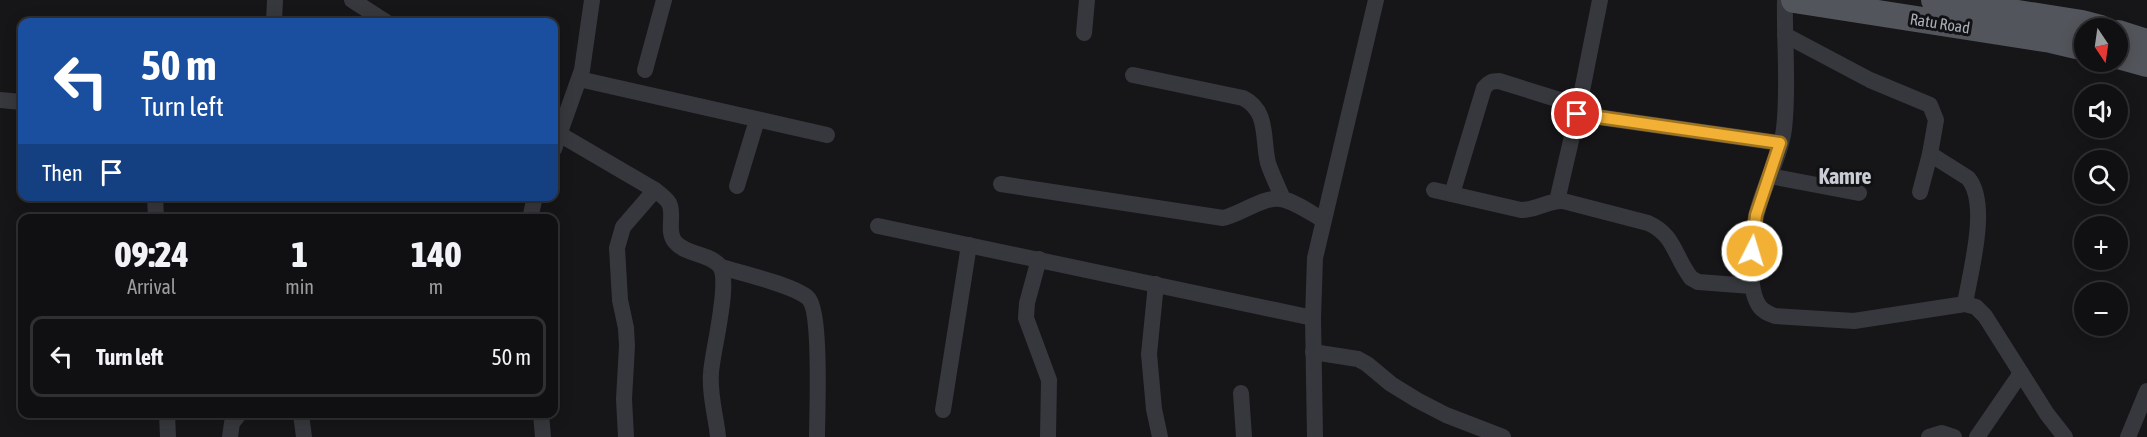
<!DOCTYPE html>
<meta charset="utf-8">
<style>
:root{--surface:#101012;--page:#19191b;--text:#f1f3f6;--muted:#9c9d9f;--line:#303032}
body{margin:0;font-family:"Asap Condensed",sans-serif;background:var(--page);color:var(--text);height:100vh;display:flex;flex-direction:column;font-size:22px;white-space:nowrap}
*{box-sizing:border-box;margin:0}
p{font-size:20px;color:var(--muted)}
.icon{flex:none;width:33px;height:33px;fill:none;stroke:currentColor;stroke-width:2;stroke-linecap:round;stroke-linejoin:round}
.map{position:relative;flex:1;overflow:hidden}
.sheet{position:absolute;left:18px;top:214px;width:540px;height:204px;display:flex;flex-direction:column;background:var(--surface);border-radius:12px;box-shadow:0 3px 15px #0003,0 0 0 2px var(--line)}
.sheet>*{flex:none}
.top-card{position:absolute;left:18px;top:18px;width:540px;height:183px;border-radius:12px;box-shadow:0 3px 15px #0003,0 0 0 2px var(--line);background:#1a4fa0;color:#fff;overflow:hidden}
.needle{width:39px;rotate:167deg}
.fabs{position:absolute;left:2074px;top:18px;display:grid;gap:12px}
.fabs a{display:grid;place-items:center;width:54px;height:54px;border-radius:50%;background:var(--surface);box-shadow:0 3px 15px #0003,0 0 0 2px var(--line);font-size:30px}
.pin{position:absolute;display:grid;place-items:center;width:51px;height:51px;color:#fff;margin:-26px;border:3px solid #fff;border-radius:50%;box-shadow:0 2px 6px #0007}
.me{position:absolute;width:66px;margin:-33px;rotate:5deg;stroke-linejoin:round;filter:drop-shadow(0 0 4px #0008)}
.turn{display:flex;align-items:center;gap:21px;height:126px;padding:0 24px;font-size:27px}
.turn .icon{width:78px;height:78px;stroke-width:2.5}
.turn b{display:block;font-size:42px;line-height:51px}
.then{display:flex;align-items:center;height:57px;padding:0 24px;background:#0003;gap:12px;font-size:22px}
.eta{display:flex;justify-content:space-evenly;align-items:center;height:102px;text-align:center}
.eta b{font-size:36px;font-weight:800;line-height:42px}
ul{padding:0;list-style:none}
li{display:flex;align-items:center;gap:18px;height:81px;margin:0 12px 9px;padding:0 12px;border:3px solid var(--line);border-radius:12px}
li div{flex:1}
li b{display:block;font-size:22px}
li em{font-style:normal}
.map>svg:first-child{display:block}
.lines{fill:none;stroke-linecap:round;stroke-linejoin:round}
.street{stroke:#37383d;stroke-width:16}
.primary{stroke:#53555c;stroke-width:26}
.route-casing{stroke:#9d7322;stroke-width:15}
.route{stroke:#f2b134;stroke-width:10}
.labels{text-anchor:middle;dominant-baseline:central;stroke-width:6;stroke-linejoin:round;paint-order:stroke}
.street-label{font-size:16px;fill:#a8adb8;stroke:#111113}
.district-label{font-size:22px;font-weight:bold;fill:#c9ccd4;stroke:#111113}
</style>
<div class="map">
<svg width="2147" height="437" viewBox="0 0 2147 437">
<rect width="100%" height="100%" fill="#161618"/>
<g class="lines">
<!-- street -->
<g class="street">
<polyline points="352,0 386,22"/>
<path d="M 1785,0 C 1784,43 1789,86 1784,129 C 1780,159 1762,187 1756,217 C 1751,238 1746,289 1760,307 C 1764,312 1769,314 1775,316 L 1854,321 L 1965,304 L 1976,307 L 1985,316 L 2047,414 L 2065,437"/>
<polyline points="274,22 275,0"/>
<polyline points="1084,33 1087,0"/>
<path d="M 1785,35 L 1870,80 L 1930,105 L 1936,120 L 1930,154 L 1968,178 C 1990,204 1970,272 1965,304"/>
<polyline points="645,70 664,0"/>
<path d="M 1133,75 L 1243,98 C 1269,111 1262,138 1268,163 C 1272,175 1278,187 1283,199"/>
<polyline points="579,79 827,135"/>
<polyline points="0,100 22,102"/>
<polyline points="1577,114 1780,143"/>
<path d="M 554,131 L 655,190 C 660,194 666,198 669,203 C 675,215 666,231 675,242 C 686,255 708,253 719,265 C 732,279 712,352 711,373 C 709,394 716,416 718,437"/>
<polyline points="554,149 582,70 592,0"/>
<polyline points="1770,176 1859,193"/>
<path d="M 1001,184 L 1223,218 C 1241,214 1264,196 1281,199 C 1294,201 1311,213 1323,220"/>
<polyline points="737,186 757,120"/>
<path d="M 1434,190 L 1521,210 C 1539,210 1548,200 1563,201 L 1648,223 C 1675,235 1674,256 1691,278 L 1698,282 L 1752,286"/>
<polyline points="1920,192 1930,154"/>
<path d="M 1452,194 L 1484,88 C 1489,82 1492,81 1499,81 L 1579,106"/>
<polyline points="155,196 156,219"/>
<polyline points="1557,201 1579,106 1600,0"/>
<polyline points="530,219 535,196"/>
<polyline points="878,226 1313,318"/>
<polyline points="1039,259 1027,303 1026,318 1049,380 1048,437"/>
<path d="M 721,267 C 742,273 792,285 807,297 C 822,308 817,414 817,437"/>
<polyline points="1156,284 1149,354 1154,409 1160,437"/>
<polyline points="1313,352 1358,359 1367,364 1391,384 1417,400 1446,415 1503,437"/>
<polyline points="1241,393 1244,437"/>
<polyline points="943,410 969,245"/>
<polyline points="167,414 168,437"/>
<polyline points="301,414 304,437"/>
<polyline points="541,414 543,437"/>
<polyline points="230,437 232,423 239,414"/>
<polyline points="626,437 624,399 627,346 626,328 620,300 617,248 623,227 655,190"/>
<polyline points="1315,437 1313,318 1315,258 1376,0"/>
<polyline points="1929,437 1942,433 1954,437"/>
<polyline points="1977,437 2021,373"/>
<polyline points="2128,437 2147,391"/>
</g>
<!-- primary -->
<g class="primary">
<polyline points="1794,0 2051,40 2085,48"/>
<polyline points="1934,0 2082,23 2101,28"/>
<polyline points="2118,33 2147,42"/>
<polyline points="2118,56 2147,64"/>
</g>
</g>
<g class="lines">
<!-- route casing -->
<g class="route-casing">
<polyline id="route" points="1577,114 1780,143 1756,215 1752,251"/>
</g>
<!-- route -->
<use href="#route" class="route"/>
</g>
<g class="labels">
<!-- street labels -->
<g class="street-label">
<text transform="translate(1940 23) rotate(9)">Ratu Road</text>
</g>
<!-- district labels -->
<g class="district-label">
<text x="1845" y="176">Kamre</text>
</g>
</g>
</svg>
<div class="fabs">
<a><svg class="needle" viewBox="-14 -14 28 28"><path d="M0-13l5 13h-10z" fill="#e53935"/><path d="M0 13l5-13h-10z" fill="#9c9d9f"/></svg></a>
<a><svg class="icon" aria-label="sound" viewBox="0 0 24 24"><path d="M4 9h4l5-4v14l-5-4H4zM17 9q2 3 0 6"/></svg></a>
<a><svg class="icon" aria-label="search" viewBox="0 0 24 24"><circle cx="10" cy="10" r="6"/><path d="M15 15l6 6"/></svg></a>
<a>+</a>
<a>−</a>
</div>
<div class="pin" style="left:1577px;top:114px;background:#d93025"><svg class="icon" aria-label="arrive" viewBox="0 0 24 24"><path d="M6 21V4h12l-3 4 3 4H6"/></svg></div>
<svg class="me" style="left:1752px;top:251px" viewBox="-20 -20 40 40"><circle r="17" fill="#f2b134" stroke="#fff" stroke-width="3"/><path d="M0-11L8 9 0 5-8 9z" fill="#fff"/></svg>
<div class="top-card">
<div class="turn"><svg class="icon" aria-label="left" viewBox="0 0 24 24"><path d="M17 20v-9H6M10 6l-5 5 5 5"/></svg><div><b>50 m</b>Turn left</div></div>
<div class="then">Then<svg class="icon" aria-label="arrive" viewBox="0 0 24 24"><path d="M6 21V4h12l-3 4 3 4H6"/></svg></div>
</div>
<section class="sheet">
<div class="eta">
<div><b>09:24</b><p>Arrival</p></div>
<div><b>1</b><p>min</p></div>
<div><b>140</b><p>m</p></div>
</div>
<ul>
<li><svg class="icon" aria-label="left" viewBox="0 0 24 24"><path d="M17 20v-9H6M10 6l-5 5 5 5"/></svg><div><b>Turn left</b></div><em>50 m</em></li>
</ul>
</section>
</div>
